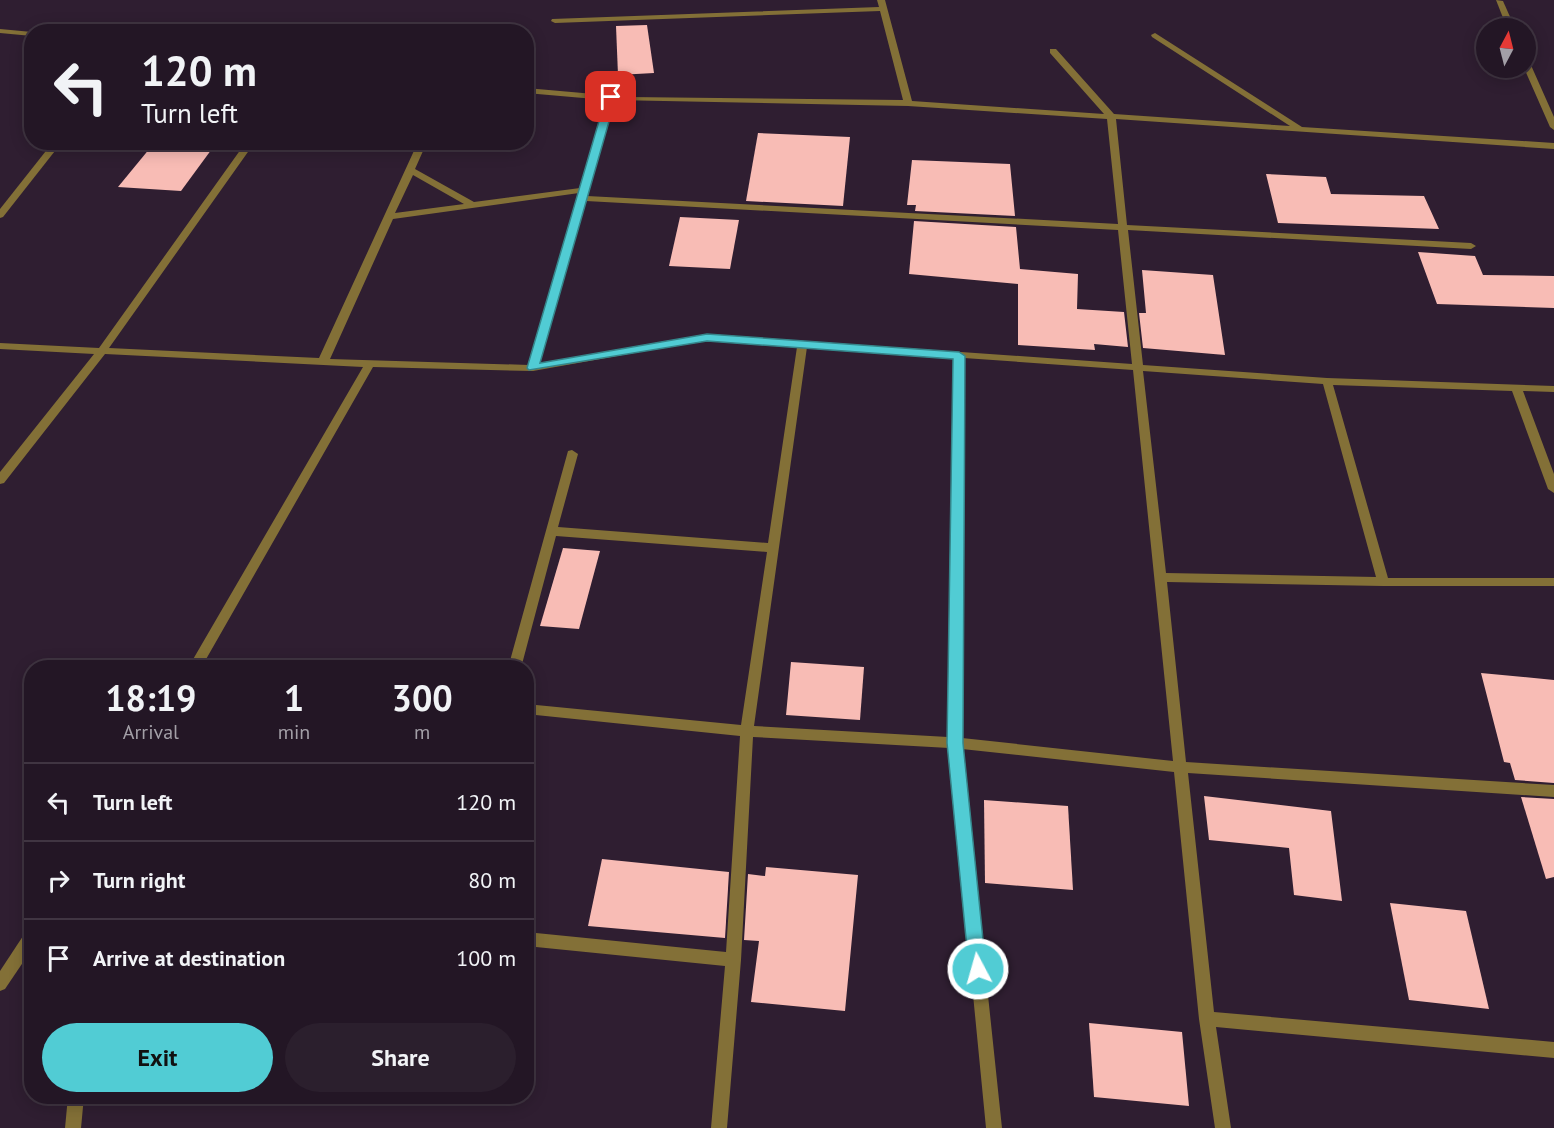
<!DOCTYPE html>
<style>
:root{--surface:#231625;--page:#2b1f2d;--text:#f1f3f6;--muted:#a39fa7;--line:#403542;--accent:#51ccd4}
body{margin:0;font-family:"PT Sans",sans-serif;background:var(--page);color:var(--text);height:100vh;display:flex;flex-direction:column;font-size:22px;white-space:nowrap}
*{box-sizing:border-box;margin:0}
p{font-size:20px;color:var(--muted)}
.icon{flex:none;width:33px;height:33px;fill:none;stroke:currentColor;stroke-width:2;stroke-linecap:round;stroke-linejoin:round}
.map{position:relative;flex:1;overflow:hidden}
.panel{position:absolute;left:24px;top:660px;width:510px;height:444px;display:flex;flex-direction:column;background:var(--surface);border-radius:24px;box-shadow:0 3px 15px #0003,0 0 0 2px var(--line)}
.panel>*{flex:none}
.hud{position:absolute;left:24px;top:24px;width:510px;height:126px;border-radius:24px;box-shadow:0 3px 15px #0003,0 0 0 2px var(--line);background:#231625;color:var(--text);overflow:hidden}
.needle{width:39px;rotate:7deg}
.tools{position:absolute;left:1476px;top:18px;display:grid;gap:12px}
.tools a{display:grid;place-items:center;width:60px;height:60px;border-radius:50%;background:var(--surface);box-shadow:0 3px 15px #0003,0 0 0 2px var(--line);font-size:30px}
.pin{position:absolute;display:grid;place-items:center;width:51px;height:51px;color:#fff;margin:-26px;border-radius:12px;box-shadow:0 3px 9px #0006}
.me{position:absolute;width:66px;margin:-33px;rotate:354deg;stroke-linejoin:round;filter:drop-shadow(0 0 4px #0008)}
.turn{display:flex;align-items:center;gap:21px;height:126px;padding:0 18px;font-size:27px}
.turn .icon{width:78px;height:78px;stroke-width:2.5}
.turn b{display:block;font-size:42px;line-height:51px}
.eta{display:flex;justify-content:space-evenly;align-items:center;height:102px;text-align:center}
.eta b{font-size:36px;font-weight:600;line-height:42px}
.cta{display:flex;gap:12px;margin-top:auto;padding:12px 18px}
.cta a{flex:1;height:69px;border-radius:36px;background:var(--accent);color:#111;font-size:24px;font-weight:600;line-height:69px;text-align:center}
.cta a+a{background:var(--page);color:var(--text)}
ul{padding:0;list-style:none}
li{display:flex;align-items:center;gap:18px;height:78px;padding:0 18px;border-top:2px solid var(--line)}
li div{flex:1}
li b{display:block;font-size:22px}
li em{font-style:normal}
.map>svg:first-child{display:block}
.building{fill:#f8bcb5}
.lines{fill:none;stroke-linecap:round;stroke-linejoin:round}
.minor{fill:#837037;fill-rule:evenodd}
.route{fill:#51ccd4;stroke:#35858a;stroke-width:1.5}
</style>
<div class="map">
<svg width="1554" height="1128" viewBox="0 0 1554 1128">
<rect width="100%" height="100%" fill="#2f1e31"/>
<!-- building -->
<g class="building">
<polygon points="647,25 654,73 618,75 616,26"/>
<polygon points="758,133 850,137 843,206 746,201"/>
<polygon points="155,142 217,142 181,191 118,187"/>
<polygon points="912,160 1010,164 1015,216 915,211 916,205 907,205"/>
<polygon points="1266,174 1326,177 1331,194 1424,196 1439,229 1278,223"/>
<polygon points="680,217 739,220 730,269 669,266"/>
<polygon points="914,221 1016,227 1020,269 1078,274 1077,309 1124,312 1128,347 1094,344 1095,350 1018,345 1018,284 909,274"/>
<polygon points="1418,252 1475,256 1483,275 1554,276 1554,308 1437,304"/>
<polygon points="1142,270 1213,275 1225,355 1143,348 1139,313 1146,313"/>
<polygon points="563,548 600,551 579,629 540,626"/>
<polygon points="791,662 864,667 860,720 786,715"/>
<polygon points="1481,673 1554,680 1554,783 1515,780 1510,763 1504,762"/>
<polygon points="1204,796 1331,811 1342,901 1294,895 1289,848 1209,840"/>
<polygon points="1521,797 1554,799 1554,877 1546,879"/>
<polygon points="984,800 1068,806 1073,890 985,883"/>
<polygon points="602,859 729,872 725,938 588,926"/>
<polygon points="766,867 858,875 845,1011 751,1002 759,941 744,940 748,874 765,876"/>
<polygon points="1390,903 1466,911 1489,1009 1409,1000"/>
<polygon points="1089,1023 1182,1032 1189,1106 1094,1097"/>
</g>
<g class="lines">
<!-- minor -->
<g class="minor">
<path d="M 877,0 L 885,0 L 912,101 L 1104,114 L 1050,53 L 1050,49 L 1056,49 L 1114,114 L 1290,126 L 1152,37 L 1151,35 L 1155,33 L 1302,127 L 1554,143 L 1554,149 L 1116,119 L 1127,225 L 1471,243 L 1476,246 L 1471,249 L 1128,230 L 1143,365 L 1327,378 L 1554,386 L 1554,392 L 1523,391 L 1554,474 L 1554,493 L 1548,489 L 1512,391 L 1333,385 L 1388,578 L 1554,578 L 1554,586 L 1383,586 L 1167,582 L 1186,762 L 1554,785 L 1554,797 L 1188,773 L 1214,1012 L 1554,1042 L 1554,1058 L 1216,1027 L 1231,1128 L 1215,1128 L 1199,1019 L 1174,772 L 962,749 L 1002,1128 L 986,1128 L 949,748 L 753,737 L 741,960 L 727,1128 L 711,1128 L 725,966 L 526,946 L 526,932 L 726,952 L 740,736 L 526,714 L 526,704 L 741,725 L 767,552 L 556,536 L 521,668 L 508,668 L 568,451 L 572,450 L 578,454 L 558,527 L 768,543 L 797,347 L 707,340 L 533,371 L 373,367 L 201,668 L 188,668 L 363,367 L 105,354 L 4,483 L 0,484 L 0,472 L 94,354 L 0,349 L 0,343 L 99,348 L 246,142 L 255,142 L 109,348 L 319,358 L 418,142 L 427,142 L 415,169 L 474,202 L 580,188 L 606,100 L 526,93 L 526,88 L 628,97 L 903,100 L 880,11 L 555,23 L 551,21 L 552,19 L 879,7 ZM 614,100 L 908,106 L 1107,119 L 1118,224 L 587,196 ZM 413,175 L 464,204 L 395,213 ZM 579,193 L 529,365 L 330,359 L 393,219 ZM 586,201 L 1118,230 L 1132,364 L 707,334 L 539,364 ZM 807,347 L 954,358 L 948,737 L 754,726 ZM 964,358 L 1133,370 L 1173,761 L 962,738 ZM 1143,371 L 1323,384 L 1376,577 L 1166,573 Z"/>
<polygon points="1496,0 1503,1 1515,28 1507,28"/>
<polygon points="0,29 32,32 32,36 0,33"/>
<polygon points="1526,61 1530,63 1554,117 1554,130 1550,127 1524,68 1526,68"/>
<polygon points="53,142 62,142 3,217 0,218 0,209"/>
<polygon points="32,929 32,949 5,989 0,991 0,971 27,930"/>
<polygon points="68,1096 84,1096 81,1128 65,1128"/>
</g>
</g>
<!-- route -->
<polygon class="route" points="611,94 616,97 540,363 707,334 959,352 965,356 963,743 986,969 984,975 978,977 972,975 969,969 947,743 953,359 707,341 529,370 527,368 606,97"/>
</svg>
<div class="tools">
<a><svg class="needle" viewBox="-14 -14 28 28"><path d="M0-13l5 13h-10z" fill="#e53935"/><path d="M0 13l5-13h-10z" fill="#a39fa7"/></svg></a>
</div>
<div class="pin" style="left:611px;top:97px;background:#d93025"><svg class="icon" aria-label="arrive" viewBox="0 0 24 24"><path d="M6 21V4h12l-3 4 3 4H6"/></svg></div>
<svg class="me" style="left:978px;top:969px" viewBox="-20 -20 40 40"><circle r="17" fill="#51ccd4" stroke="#fff" stroke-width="3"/><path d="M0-11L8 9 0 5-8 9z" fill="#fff"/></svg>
<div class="hud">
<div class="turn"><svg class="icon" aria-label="left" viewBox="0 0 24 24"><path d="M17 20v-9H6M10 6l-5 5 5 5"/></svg><div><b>120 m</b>Turn left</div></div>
</div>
<section class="panel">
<div class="eta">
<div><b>18:19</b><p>Arrival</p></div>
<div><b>1</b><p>min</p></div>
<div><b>300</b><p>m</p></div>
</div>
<ul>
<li><svg class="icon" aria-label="left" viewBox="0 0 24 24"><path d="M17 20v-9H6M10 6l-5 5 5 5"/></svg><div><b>Turn left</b></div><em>120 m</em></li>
<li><svg class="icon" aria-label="right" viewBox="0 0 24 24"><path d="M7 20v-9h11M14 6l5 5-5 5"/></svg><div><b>Turn right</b></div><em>80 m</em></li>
<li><svg class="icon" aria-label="arrive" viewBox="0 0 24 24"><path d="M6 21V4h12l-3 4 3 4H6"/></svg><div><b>Arrive at destination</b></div><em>100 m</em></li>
</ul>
<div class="cta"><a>Exit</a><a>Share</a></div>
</section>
</div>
